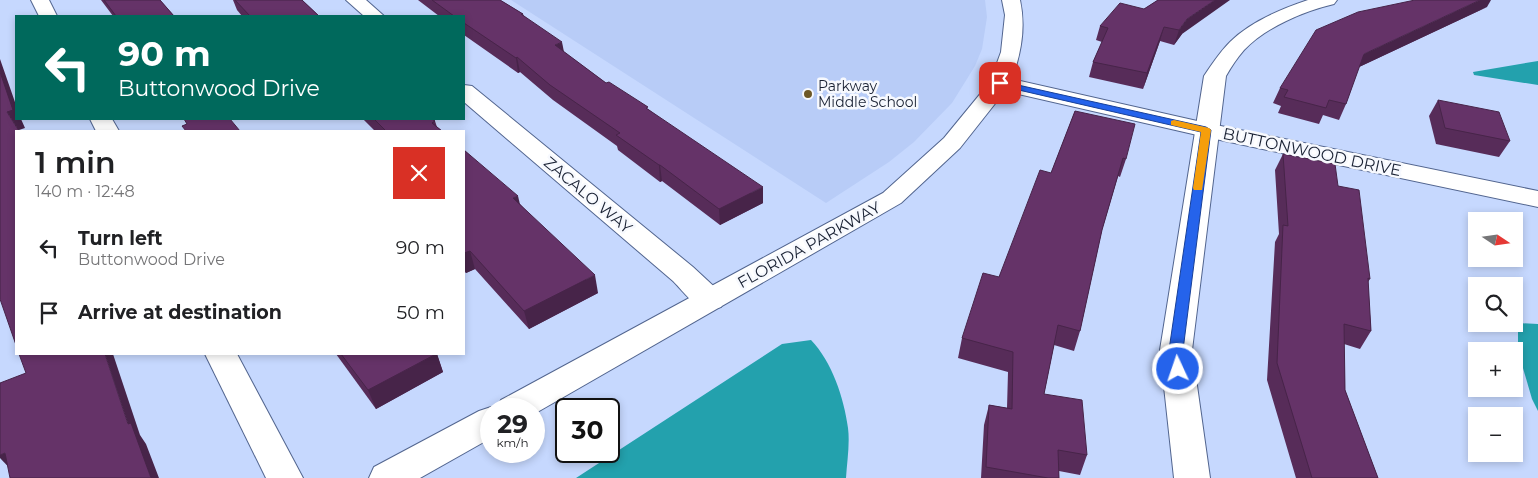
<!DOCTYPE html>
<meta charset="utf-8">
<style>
:root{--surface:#fff;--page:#f2f2f2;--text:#202124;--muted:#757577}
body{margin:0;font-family:Montserrat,sans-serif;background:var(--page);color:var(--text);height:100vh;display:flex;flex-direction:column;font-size:19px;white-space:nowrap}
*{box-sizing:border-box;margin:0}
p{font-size:16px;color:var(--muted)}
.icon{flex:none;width:28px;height:28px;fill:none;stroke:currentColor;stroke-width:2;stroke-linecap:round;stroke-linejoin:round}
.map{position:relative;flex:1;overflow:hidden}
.panel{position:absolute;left:15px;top:130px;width:450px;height:225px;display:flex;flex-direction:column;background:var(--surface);border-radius:0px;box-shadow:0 2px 8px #0003}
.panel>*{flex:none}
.guide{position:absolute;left:15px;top:15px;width:450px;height:105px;border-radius:0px;box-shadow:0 2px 8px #0003;background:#00695c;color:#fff;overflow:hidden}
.needle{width:32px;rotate:103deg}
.buttons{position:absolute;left:1468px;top:212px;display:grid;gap:10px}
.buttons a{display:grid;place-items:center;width:55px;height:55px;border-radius:0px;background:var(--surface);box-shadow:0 2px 8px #0003;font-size:25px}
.speed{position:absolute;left:480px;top:398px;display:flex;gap:10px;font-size:25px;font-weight:700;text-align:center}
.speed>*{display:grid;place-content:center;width:65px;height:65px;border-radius:50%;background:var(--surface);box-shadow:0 2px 8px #0003;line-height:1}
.speed small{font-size:12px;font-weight:400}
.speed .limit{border:2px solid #111;border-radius:8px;background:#fff;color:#111}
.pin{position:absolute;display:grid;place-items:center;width:42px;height:42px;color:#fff;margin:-21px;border-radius:10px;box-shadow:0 2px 8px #0006}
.me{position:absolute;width:55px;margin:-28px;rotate:357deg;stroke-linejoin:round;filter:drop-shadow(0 0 4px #0008)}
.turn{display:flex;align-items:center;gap:18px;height:105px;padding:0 20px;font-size:22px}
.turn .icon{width:65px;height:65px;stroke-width:2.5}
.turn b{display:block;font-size:35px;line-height:42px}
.round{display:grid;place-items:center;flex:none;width:52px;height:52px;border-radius:0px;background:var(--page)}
.summary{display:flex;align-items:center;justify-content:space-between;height:85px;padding:0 20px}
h1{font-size:30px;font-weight:600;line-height:38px}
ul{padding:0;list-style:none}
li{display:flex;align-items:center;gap:15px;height:65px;padding:0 20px}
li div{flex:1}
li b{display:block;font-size:19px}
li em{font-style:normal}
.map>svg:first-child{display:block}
.built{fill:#b8ccf7}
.water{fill:#23a1ad}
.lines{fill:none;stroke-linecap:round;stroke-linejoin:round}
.street-casing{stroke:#52658f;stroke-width:2}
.secondary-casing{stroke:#52658f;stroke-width:2}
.street{fill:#fff;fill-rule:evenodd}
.secondary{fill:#fff;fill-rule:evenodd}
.wall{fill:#572c59}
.shaded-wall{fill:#472449}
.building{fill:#653368;stroke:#472449}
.route{fill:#2563eb;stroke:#184099}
.slow{fill:#f59e0b}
.poi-dot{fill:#6d5827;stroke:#f7f9fe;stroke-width:2}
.labels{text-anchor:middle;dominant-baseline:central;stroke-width:5;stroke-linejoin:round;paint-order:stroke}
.far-poi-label{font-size:14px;fill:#192133;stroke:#f7f9fe;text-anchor:start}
.street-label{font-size:16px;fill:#192133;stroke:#f7f9fe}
</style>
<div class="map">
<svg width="1538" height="478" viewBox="0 0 1538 478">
<rect width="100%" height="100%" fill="#c6d8fe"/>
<!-- built -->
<polygon class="built" points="511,0 985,0 987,17 982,49 975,66 952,103 914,142 889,162 826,203"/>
<!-- water -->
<g class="water">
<polygon points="1538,61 1538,85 1474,75 1473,72"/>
<polygon points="1518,323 1538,324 1538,411 1532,399 1518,351"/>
<path d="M 811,340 C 832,362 844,398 848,428 C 850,444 847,462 846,478 L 576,478 L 782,344 Z"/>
</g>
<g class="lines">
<!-- street casing -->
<g class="street-casing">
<g id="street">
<polygon points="31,0 49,0 57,16 39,16"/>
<polygon points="346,0 366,0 384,16 364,16"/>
<path d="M 1308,0 L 1337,0 L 1334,4 C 1304,11 1266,27 1244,50 C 1237,58 1231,67 1226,76 L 1192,350 L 1210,478 L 1174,478 L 1160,350 L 1204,76 C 1212,64 1220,52 1230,42 C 1250,22 1281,9 1308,0 Z"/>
<path d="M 464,85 L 472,86 L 693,267 L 721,293 L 725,300 L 721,307 C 697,314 688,296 673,281 L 464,102 Z"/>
<polygon points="90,119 112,119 119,131 96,131"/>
<polygon points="205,354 237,354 303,478 266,478"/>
</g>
</g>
<!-- secondary casing -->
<g class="secondary-casing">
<g id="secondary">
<path d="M 1002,0 L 1020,0 C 1026,28 1021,53 1012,79 L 1206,123 L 1538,191 L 1538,207 L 1206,137 L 1005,91 L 960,148 L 901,203 L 534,414 L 534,409 L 496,409 L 501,400 L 883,193 L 944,138 L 990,82 L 1001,52 L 1005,15 Z"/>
<polygon points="491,407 496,409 491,409 491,438 420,478 369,478 374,467 479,411"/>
</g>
</g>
<!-- street -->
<use href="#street" class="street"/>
<!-- secondary -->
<use href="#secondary" class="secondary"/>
</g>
<!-- wall -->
<g class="wall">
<polygon points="101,0 160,0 174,16 113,16"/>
<polygon points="233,0 302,0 319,16 242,16 237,10"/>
<polygon points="418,0 500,0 523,14 524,16 564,52 606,83 648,109 763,203 720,225 662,181 660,182 618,150 617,146 553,100 520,72 518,73 464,35 464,16 439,16"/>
<polygon points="1158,0 1182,34 1174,45 1160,41 1143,89 1089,77 1093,62 1102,42 1096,40 1100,26 1144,9"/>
<polygon points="1487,7 1359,67 1346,104 1339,120 1323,115 1319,124 1278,113 1281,106 1273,103 1280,88"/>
<polygon points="1438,100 1510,141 1499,157 1436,144 1429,116"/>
<polygon points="1075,111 1126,159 1120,177 1118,176 1102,230 1080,331 1074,351 1054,345 1044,394 1087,455 1080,475 1059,471 1059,478 981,478 984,425 989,405 1007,408 1008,372 958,358 962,338 999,277 1051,173"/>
<polygon points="363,119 432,119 435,121 437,127 442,131 375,131"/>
<polygon points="464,150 520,204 598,293 529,329 475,269 466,273 464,271"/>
<polygon points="1283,154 1338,186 1370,279 1368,282 1371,331 1360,349 1344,344 1345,390 1378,478 1296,478 1267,380 1275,242 1279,234 1275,170"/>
<polygon points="336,354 437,354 443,372 376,409"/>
</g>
<!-- shaded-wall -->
<g class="shaded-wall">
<polygon points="1215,0 1230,0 1182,34 1174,45 1179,30 1187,19"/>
<polygon points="1480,0 1491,0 1487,7 1357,68 1364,54"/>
<polygon points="1164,27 1160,41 1143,89 1147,73"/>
<polygon points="562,42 565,57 555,45"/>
<polygon points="517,57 520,72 518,73 516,58"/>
<polygon points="0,59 16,105 16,119 21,119 25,128 19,130 19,131 7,112 0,72"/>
<polygon points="659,165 660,165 662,181 660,182"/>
<polygon points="763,187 763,203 720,225 719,209"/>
<polygon points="518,196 522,213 513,198"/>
<polygon points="470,251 475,269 466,273 464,267 464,253"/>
<polygon points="595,275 598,293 529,329 524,311"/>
<polygon points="105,354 113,354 140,435 146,444 159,478 151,478 128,424"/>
<polygon points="437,354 443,372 376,409 368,390"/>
<polygon points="5,453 17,476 0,458 0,455"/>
</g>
<!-- building -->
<g class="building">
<polygon points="104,0 160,0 174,16 116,16"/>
<polygon points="235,0 302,0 319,16 250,16"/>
<polygon points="432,0 500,0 523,14 521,14 562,42 555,45 606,83 609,82 648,107 646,108 763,187 719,209 660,165 659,165 616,135 620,133 550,85 517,57 516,58 464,23 464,16 454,16"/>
<polygon points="1158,0 1215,0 1187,19 1179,30 1164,27 1147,73 1093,62 1108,28 1100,26 1120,3 1144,9"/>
<polygon points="1415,0 1480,0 1364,54 1346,104 1329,100 1326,108 1284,97 1288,90 1280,88 1316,30 1358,12"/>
<polygon points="0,72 13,110 7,112 19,131 16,131 16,345 0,299"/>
<polygon points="1438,100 1499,112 1510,141 1445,128"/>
<polygon points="1075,111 1135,124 1126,159 1123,158 1102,230 1080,331 1058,325 1044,394 1082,400 1087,455 1058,450 1059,478 1048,478 986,467 989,405 1012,409 1013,352 962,338 983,273 999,277 1040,170 1051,173"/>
<polygon points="184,119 230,119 240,131 186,131 182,126 187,124"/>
<polygon points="374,119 432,119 435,121 432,123 442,131 386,131"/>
<polygon points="464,150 518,196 513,198 595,275 524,311 470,251 464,253"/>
<polygon points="1283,154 1335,164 1338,186 1359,190 1370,279 1368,278 1371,331 1344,324 1345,390 1378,478 1312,478 1277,363 1283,225 1288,226"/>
<polygon points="19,354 105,354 128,424 131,423 151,478 10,478 5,453 0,455 0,383 26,373"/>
<polygon points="341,354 436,354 368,390"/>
</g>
<!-- route -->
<polygon class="route" points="1000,81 1206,127 1211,130 1183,350 1185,369 1183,372 1174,372 1169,350 1201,132 997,85 997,82"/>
<!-- slow -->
<polygon class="slow" points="1174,120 1209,128 1211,130 1202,190 1194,190 1193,188 1201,132 1171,125 1171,121"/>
<!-- markers -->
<circle class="poi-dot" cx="808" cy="94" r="5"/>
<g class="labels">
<!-- far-poi labels -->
<g class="far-poi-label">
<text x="818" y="86">Parkway<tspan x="818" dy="16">Middle School</tspan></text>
</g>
<!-- street labels -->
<g class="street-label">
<text transform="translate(1312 152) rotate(12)">BUTTONWOOD DRIVE</text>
<text transform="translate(588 195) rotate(40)">ZACALO WAY</text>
<text transform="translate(809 245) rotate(-29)">FLORIDA PARKWAY</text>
</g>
</g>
</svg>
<div class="buttons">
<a><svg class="needle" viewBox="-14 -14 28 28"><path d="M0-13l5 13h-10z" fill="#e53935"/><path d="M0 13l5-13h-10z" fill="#757577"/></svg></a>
<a><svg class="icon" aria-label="search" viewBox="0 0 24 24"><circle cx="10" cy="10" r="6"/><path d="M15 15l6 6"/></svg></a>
<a>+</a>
<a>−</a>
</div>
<div class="speed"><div>29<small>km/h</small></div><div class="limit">30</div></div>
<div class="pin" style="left:1000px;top:83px;background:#d93025"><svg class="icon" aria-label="arrive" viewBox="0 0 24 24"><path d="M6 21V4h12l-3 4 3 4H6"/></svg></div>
<svg class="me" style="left:1178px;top:369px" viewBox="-20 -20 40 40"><circle r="17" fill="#2563eb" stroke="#fff" stroke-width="3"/><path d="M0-11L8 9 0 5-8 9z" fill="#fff"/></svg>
<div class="guide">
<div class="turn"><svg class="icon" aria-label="left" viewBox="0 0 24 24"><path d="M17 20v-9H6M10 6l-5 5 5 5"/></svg><div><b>90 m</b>Buttonwood Drive</div></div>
</div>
<section class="panel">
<div class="summary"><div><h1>1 min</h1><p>140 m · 12:48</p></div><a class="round" style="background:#d93025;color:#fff"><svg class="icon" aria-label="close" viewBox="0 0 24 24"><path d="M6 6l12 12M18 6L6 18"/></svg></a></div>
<ul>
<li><svg class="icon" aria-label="left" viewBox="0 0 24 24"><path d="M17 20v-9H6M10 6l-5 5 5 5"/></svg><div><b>Turn left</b><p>Buttonwood Drive</p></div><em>90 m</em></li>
<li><svg class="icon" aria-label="arrive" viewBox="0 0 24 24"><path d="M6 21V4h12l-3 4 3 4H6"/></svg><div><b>Arrive at destination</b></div><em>50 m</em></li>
</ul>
</section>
</div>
